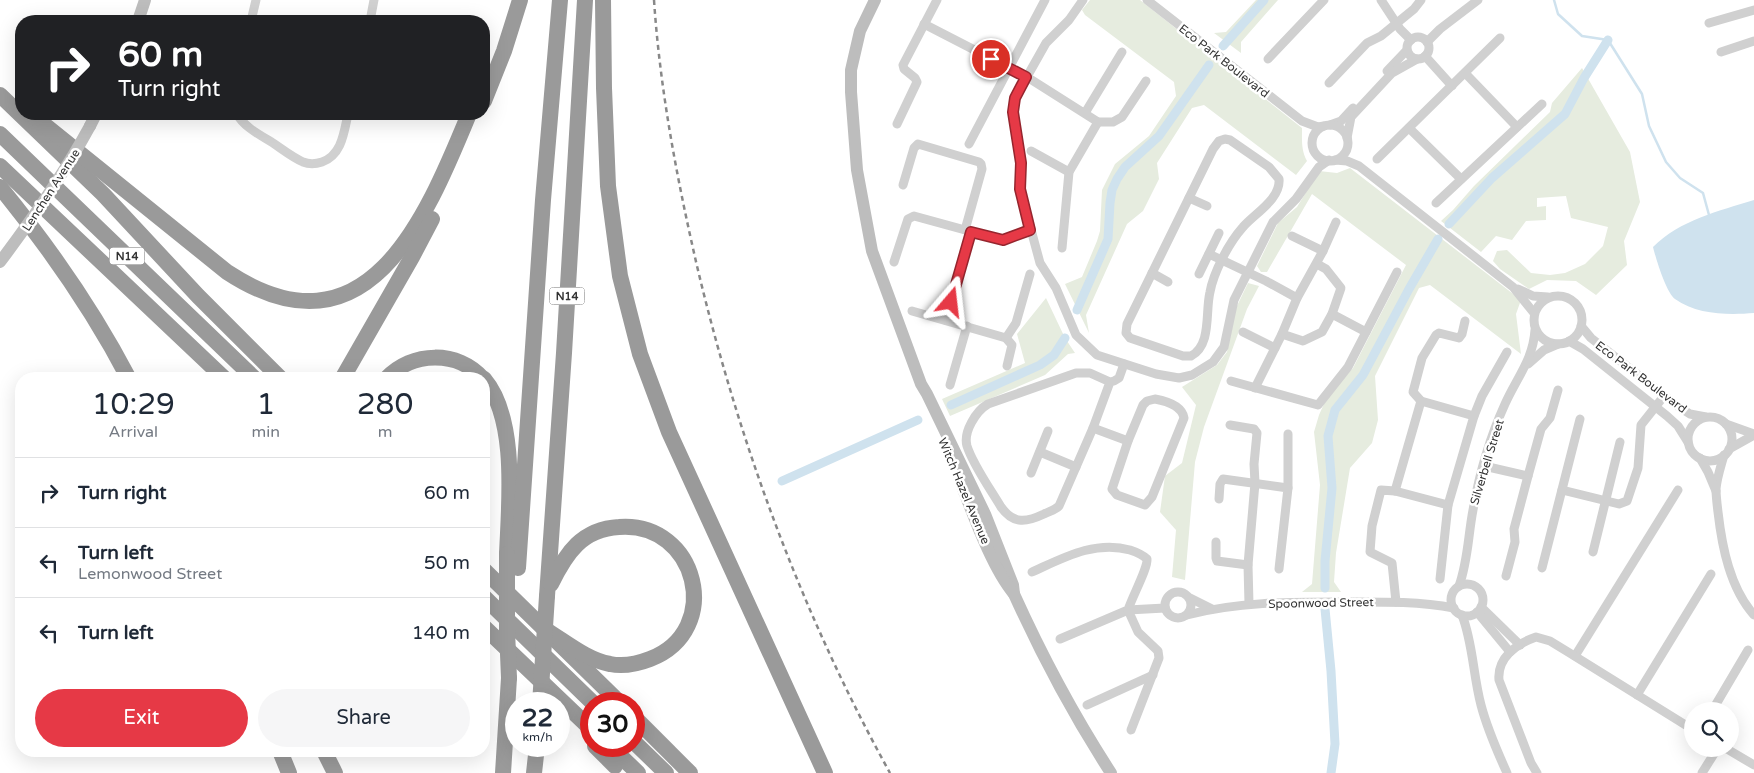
<!DOCTYPE html>
<style>
:root{--surface:#fff;--page:#f6f6f7;--text:#1f2937;--muted:#747a83;--line:#e0e1e3;--accent:#e63946}
body{margin:0;font-family:"Varela Round",sans-serif;background:var(--page);color:var(--text);height:100vh;display:flex;flex-direction:column;font-size:19px;white-space:nowrap}
*{box-sizing:border-box;margin:0}
p{font-size:16px;color:var(--muted)}
.icon{flex:none;width:28px;height:28px;fill:none;stroke:currentColor;stroke-width:2;stroke-linecap:round;stroke-linejoin:round}
.map{position:relative;flex:1;overflow:hidden}
.drawer{position:absolute;left:15px;top:372px;width:475px;height:385px;display:flex;flex-direction:column;background:var(--surface);border-radius:20px;box-shadow:0 5px 20px #0002}
.drawer>*{flex:none}
.hud{position:absolute;left:15px;top:15px;width:475px;height:105px;border-radius:20px;box-shadow:0 5px 20px #0002;background:#202124;color:#fff;overflow:hidden}
.buttons{position:absolute;left:1684px;top:702px;display:grid;gap:10px}
.buttons a{display:grid;place-items:center;width:55px;height:55px;border-radius:50%;background:var(--surface);box-shadow:0 5px 20px #0002;font-size:25px}
.speed{position:absolute;left:505px;top:692px;display:flex;gap:10px;font-size:25px;font-weight:700;text-align:center}
.speed>*{display:grid;place-content:center;width:65px;height:65px;border-radius:50%;background:var(--surface);box-shadow:0 5px 20px #0002;line-height:1}
.speed small{font-size:12px;font-weight:400}
.speed .limit{border:8px solid #d22;background:#fff;color:#111}
.pin{position:absolute;display:grid;place-items:center;width:42px;height:42px;color:#fff;margin:-21px;border:2px solid #fff;border-radius:50%;box-shadow:0 1px 5px #0007}
.me{position:absolute;width:55px;margin:-28px;rotate:17deg;stroke-linejoin:round;filter:drop-shadow(0 0 4px #0008)}
.turn{display:flex;align-items:center;gap:18px;height:105px;padding:0 20px;font-size:22px}
.turn .icon{width:65px;height:65px;stroke-width:2.5}
.turn b{display:block;font-size:35px;line-height:42px}
.eta{display:flex;justify-content:space-evenly;align-items:center;height:85px;text-align:center}
.eta b{font-size:30px;font-weight:600;line-height:35px}
.cta{display:flex;gap:10px;margin-top:auto;padding:10px 20px}
.cta a{flex:1;height:58px;border-radius:30px;background:var(--accent);color:#fff;font-size:20px;font-weight:600;line-height:58px;text-align:center}
.cta a+a{background:var(--page);color:var(--text)}
ul{padding:0;list-style:none}
li{display:flex;align-items:center;gap:15px;height:70px;padding:0 20px;border-top:1px solid var(--line)}
li div{flex:1}
li b{display:block;font-size:19px}
li em{font-style:normal}
.map>svg:first-child{display:block}
.green{fill:#e6ecdf}
.water{fill:#cfe2ee}
.lines{fill:none;stroke-linecap:round;stroke-linejoin:round}
.stream{stroke:#cfe2ee;stroke-width:2.5}
.canal{stroke:#cfe2ee;stroke-width:9}
.street{stroke:#d0d0d0;stroke-width:9}
.secondary{stroke:#bdbdbd;stroke-width:12}
.highway{stroke:#9a9a9a;stroke-width:16}
.rail{stroke:#888;stroke-width:2.5;stroke-dasharray:5 4;stroke-linecap:butt}
.secondary-bridge{stroke:#bdbdbd;stroke-width:12}
.highway-bridge{stroke:#9a9a9a;stroke-width:16}
.route-casing{stroke:#96252e;stroke-width:12}
.route{stroke:#e63946;stroke-width:9}
.labels{text-anchor:middle;dominant-baseline:central;stroke-width:5;stroke-linejoin:round;paint-order:stroke}
.shield{fill:#fff;stroke:#707070;stroke-width:1}
.shield-label{font-size:11px;font-weight:bold;fill:#333}
.street-label{font-size:12px;fill:#333;stroke:#fff}
</style>
<div class="map">
<svg width="1754" height="773" viewBox="0 0 1754 773">
<rect width="100%" height="100%" fill="#fff"/>
<!-- green -->
<g class="green">
<path d="M 1090,0 L 1140,0 L 1302,128 C 1302,140 1301,150 1307,161 L 1296,175 L 1204,105 L 1192,108 L 1157,163 L 1159,179 L 1143,211 L 1127,224 L 1086,315 L 1089,333 L 1065,284 L 1082,277 L 1097,241 L 1100,231 L 1102,190 L 1115,164 L 1149,136 L 1176,96 L 1174,82 L 1085,15 L 1082,10 Z"/>
<polygon points="1256,0 1278,0 1241,42 1241,53 1214,33 1226,32"/>
<polygon points="1582,68 1630,152 1640,202 1624,241 1627,265 1596,295 1576,281 1547,280 1529,289 1500,269 1493,261 1497,251 1507,250 1531,273 1550,275 1565,273 1585,264 1603,246 1608,227 1571,218 1566,196 1537,198 1537,207 1546,206 1546,220 1526,221 1512,240 1496,236 1481,252 1441,221 1453,210 1474,186 1550,112 1552,103"/>
<polygon points="1350,168 1521,300 1516,314 1521,354 1430,285 1419,288 1375,376 1378,420 1372,443 1350,468 1336,553 1334,582 1341,592 1302,592 1312,584 1320,485 1314,432 1319,415 1327,397 1353,368 1406,265 1312,194 1267,272 1261,272 1257,266 1278,223 1297,207 1319,171 1337,173"/>
<polygon points="1248,283 1259,286 1247,309 1204,427 1195,462 1185,580 1172,577 1176,530 1160,512 1165,476 1182,463 1196,405 1182,387 1217,365 1227,352 1236,308"/>
<polygon points="1046,298 1065,338 1075,353 1068,354 1045,375 950,416 942,399 1025,363 1017,334"/>
</g>
<!-- water -->
<path class="water" d="M 1754,200 L 1754,313 C 1729,315 1697,315 1675,299 C 1666,292 1656,259 1653,247 C 1680,220 1719,211 1754,200 Z"/>
<g class="lines">
<!-- stream -->
<polyline class="stream" points="1554,0 1558,14 1582,36 1608,40 1642,94 1649,126 1666,162 1680,178 1703,193 1709,215"/>
<!-- canal -->
<g class="canal">
<polyline points="1223,46 1264,0"/>
<polyline points="1449,224 1492,178 1565,114 1584,78 1608,40"/>
<polyline points="1077,310 1108,239 1110,203 1112,190 1117,179 1125,167 1159,136 1209,65"/>
<polyline points="951,405 1040,365 1054,355 1065,338"/>
<polyline points="782,481 918,420"/>
<polyline points="1325,588 1325,561 1332,488 1328,436 1335,410 1363,375 1409,289 1438,239"/>
<polyline points="1325,609 1331,671 1335,744 1331,773"/>
</g>
<!-- street -->
<g class="street">
<polyline points="1083,0 1069,20 1046,43 1015,98 1013,113 1021,163 1020,189 1040,263 1056,288 1076,335 1097,355 1156,374 1179,378 1192,375 1213,362 1224,347 1234,300 1273,222 1296,199 1319,167 1329,160"/>
<polyline points="1147,0 1302,121 1318,127 1324,126"/>
<polyline points="1381,0 1400,29 1411,40"/>
<polyline points="251,21 256,0"/>
<polyline points="370,21 374,0"/>
<polyline points="1709,23 1754,10"/>
<polyline points="924,24 1027,77 1098,122 1113,122 1122,117 1146,81"/>
<circle cx="1418" cy="48" r="11"/>
<polyline points="1427,42 1440,29 1478,0"/>
<polyline points="1721,52 1754,41"/>
<polyline points="1425,56 1452,86"/>
<polyline points="1268,59 1324,0"/>
<polyline points="1387,71 1407,50"/>
<polyline points="1465,73 1517,127"/>
<polyline points="1329,83 1367,43 1381,36 1414,9 1421,0"/>
<polyline points="1085,113 1122,52"/>
<path d="M 237,114 C 244,127 260,135 273,143 C 282,149 292,157 303,162 C 308,164 316,164 322,162 C 342,155 344,132 348,114"/>
<polyline points="897,124 917,82 915,78 904,69 903,65 937,0"/>
<polyline points="1330,125 1341,121 1353,108"/>
<circle cx="1330" cy="143" r="18"/>
<polyline points="1409,128 1461,179"/>
<polyline points="1347,138 1351,117 1392,73 1417,59"/>
<path d="M 1225,139 L 1230,140 L 1269,167 L 1279,179 C 1281,199 1254,214 1243,227 C 1235,236 1227,249 1222,259 C 1217,269 1212,281 1210,292 C 1205,312 1212,345 1191,356 L 1183,356 L 1130,338 L 1126,333 L 1127,324 L 1213,149 L 1219,141 Z"/>
<polyline points="969,144 1045,0"/>
<polyline points="1031,151 1069,172"/>
<polyline points="1377,159 1500,38"/>
<polyline points="1335,160 1347,161 1359,166 1513,287 1534,313"/>
<polyline points="903,185 914,148 918,144 979,162 981,164 982,169 965,230"/>
<polyline points="1189,198 1207,206"/>
<polyline points="1436,203 1542,104"/>
<polyline points="1062,248 1069,172 1098,122"/>
<polyline points="1323,251 1336,222"/>
<polyline points="1209,254 1266,281 1297,298"/>
<polyline points="894,262 908,219 914,216 998,239 1006,239 1030,230"/>
<polyline points="1152,273 1168,282"/>
<polyline points="1199,274 1219,233"/>
<polyline points="1518,289 1533,296 1548,297"/>
<circle cx="1558" cy="320" r="24"/>
<polyline points="912,311 1006,338 1012,345 1007,366"/>
<polyline points="1332,314 1366,332"/>
<polyline points="945,320 971,232"/>
<polyline points="1465,321 1462,334 1459,338 1439,333 1436,335 1422,358 1413,392 1421,401 1474,416"/>
<polyline points="1581,326 1591,338 1679,407 1690,414 1706,417"/>
<polyline points="1243,332 1275,348"/>
<polyline points="1282,334 1303,341 1322,332 1332,314 1341,288 1326,269 1317,264"/>
<polyline points="1006,338 1016,323 1030,274"/>
<polyline points="1569,341 1583,349 1667,416 1678,426 1688,442"/>
<polyline points="1528,364 1544,350 1558,344"/>
<polyline points="1231,381 1318,405 1348,367 1397,272"/>
<path d="M 1110,382 L 1093,428 L 1059,506 C 1055,510 1050,511 1044,514 C 1027,522 1014,525 1001,507 C 991,490 973,465 967,446 C 963,432 976,411 988,404 L 1076,373 L 1090,373 L 1110,382 L 1114,381 L 1119,378 L 1124,364"/>
<polyline points="950,385 967,326"/>
<polyline points="1255,388 1282,334 1297,298 1323,251 1292,236"/>
<path d="M 1155,399 C 1166,401 1182,406 1184,418 L 1152,497 L 1145,505 L 1117,495 L 1112,489 L 1128,441 L 1143,405 L 1147,401 Z"/>
<circle cx="1710" cy="439" r="22"/>
<polyline points="1726,424 1754,434"/>
<polyline points="1230,425 1254,429 1257,433 1254,464 1255,483 1248,565 1249,604"/>
<polyline points="1093,428 1128,441"/>
<polyline points="1288,434 1288,488"/>
<polyline points="1729,449 1754,435"/>
<polyline points="1040,452 1076,467"/>
<path d="M 1724,455 C 1721,466 1717,477 1716,489 C 1716,496 1717,504 1718,512 C 1722,547 1730,588 1754,615"/>
<polyline points="1700,458 1708,472 1716,491"/>
<polyline points="1484,466 1528,476"/>
<polyline points="1031,473 1048,431"/>
<polyline points="1562,490 1619,504 1627,501 1638,468 1641,425 1664,396"/>
<polyline points="1395,491 1421,401"/>
<polyline points="1219,499 1220,484 1223,479 1288,488 1279,569"/>
<polyline points="1216,542 1216,558 1217,561 1248,565"/>
<polyline points="1593,552 1620,442"/>
<polyline points="1542,568 1580,419"/>
<path d="M 1032,572 C 1063,558 1095,540 1130,550 C 1136,552 1142,554 1147,559 C 1148,568 1132,597 1128,610 L 1060,639"/>
<polyline points="1506,576 1515,542 1514,529 1528,476 1541,429 1550,418 1558,390"/>
<polyline points="1440,579 1448,505 1474,416 1482,396 1507,352"/>
<circle cx="1467" cy="600" r="16"/>
<path d="M 1459,586 C 1468,561 1468,536 1473,510 C 1479,475 1490,437 1505,404 C 1517,377 1533,360 1535,330"/>
<circle cx="1178" cy="605" r="13"/>
<polyline points="1190,598 1212,609"/>
<polyline points="1396,602 1392,563 1370,552 1372,526 1381,490 1395,491 1448,505"/>
<polyline points="1481,607 1520,645"/>
<polyline points="1477,612 1510,652"/>
<path d="M 1187,615 C 1237,602 1288,602 1339,602 C 1378,602 1416,601 1454,608"/>
<path d="M 1462,615 C 1473,643 1473,675 1481,705 C 1487,728 1497,751 1507,773"/>
<polyline points="1575,656 1678,490"/>
<polyline points="1637,695 1711,574"/>
<polyline points="1087,705 1153,675"/>
<polyline points="1712,711 1748,650"/>
<polyline points="1131,730 1159,658 1158,651 1138,632 1128,610 1165,608"/>
<polyline points="1727,749 1754,765"/>
<path d="M 1537,773 L 1531,763 L 1499,680 C 1497,658 1516,644 1536,637 L 1550,641 L 1568,652 L 1692,729"/>
<polyline points="1702,773 1717,749"/>
</g>
<!-- secondary -->
<g class="secondary">
<polyline points="875,0 860,31 851,70 851,92 857,170 872,251 921,384 927,394 985,514 1013,585 1014,594"/>
<polyline points="138,21 145,0"/>
<polyline points="90,126 96,114"/>
<path d="M 960,481 C 973,514 992,568 1014,594 C 1042,656 1074,716 1111,773"/>
</g>
<!-- highway -->
<g class="highway">
<polyline points="603,0 604,88 608,186 620,276 640,354 669,432 825,773"/>
<polyline points="0,95 103,194 198,296 281,379"/>
<polyline points="484,101 504,51 520,0"/>
<path d="M 31,114 L 227,272 C 366,363 425,221 469,114"/>
<polyline points="0,134 255,379"/>
<polyline points="0,166 225,379"/>
<path d="M 0,187 C 49,247 93,310 129,379"/>
<polyline points="342,379 412,257 432,219"/>
<path d="M 386,379 C 412,351 458,350 483,379"/>
<path d="M 484,379 C 518,419 509,504 507,554"/>
<polyline points="518,568 543,200 560,0"/>
<polyline points="484,570 621,704"/>
<polyline points="547,596 564,353 585,0"/>
<polyline points="484,597 594,704"/>
<polyline points="484,627 591,729"/>
<path d="M 546,630 C 566,642 587,660 610,664 C 624,667 637,664 650,659 C 725,630 697,521 619,527 C 582,529 566,553 551,584"/>
<polyline points="634,717 690,773"/>
<polyline points="634,742 666,773"/>
<polyline points="595,746 615,766"/>
<polyline points="610,746 638,773"/>
<polyline points="280,751 289,773"/>
<polyline points="324,751 335,773"/>
<polyline points="503,773 509,678"/>
<polyline points="534,773 537,746"/>
</g>
<!-- rail -->
<path class="rail" d="M 654,0 C 660,90 677,179 697,266 C 739,443 802,614 890,773"/>
<!-- secondary-bridge -->
<path class="secondary-bridge" d="M 0,262 C 33,218 64,174 90,126"/>
<!-- highway-bridge -->
<g class="highway-bridge">
<polyline points="507,554 507,630 509,678"/>
<polyline points="540,704 547,596"/>
</g>
</g>
<g class="lines">
<!-- route casing -->
<g class="route-casing">
<polyline id="route" points="951,302 971,232 1003,240 1030,230 1020,189 1021,163 1013,112 1015,98 1026,77 991,59"/>
</g>
<!-- route -->
<use href="#route" class="route"/>
</g>
<g class="labels">
<!-- shield labels -->
<g class="shield">
<rect x="109.5" y="247.5" width="35" height="17" rx="4"/>
<rect x="549.5" y="287.5" width="35" height="17" rx="4"/>
</g>
<g class="shield-label">
<text x="127" y="256">N14</text>
<text x="567" y="296">N14</text>
</g>
<!-- street labels -->
<g class="street-label">
<text transform="translate(1224 61) rotate(38)">Eco Park Boulevard</text>
<text transform="translate(51 190) rotate(-57)">Lenchen Avenue</text>
<text transform="translate(1641 377) rotate(37)">Eco Park Boulevard</text>
<text transform="translate(1487 462) rotate(-73)">Silverbell Street</text>
<text transform="translate(964 491) rotate(67)">Witch Hazel Avenue</text>
<text transform="translate(1321 603) rotate(-1)">Spoonwood Street</text>
</g>
</g>
</svg>
<div class="buttons">
<a><svg class="icon" aria-label="search" viewBox="0 0 24 24"><circle cx="10" cy="10" r="6"/><path d="M15 15l6 6"/></svg></a>
</div>
<div class="speed"><div>22<small>km/h</small></div><div class="limit">30</div></div>
<div class="pin" style="left:991px;top:59px;background:#d93025"><svg class="icon" aria-label="arrive" viewBox="0 0 24 24"><path d="M6 21V4h12l-3 4 3 4H6"/></svg></div>
<svg class="me" style="left:951px;top:302px" viewBox="-20 -20 40 40"><path d="M0-17L14 15 0 8-14 15z" fill="#e63946" stroke="#fff" stroke-width="4"/></svg>
<div class="hud">
<div class="turn"><svg class="icon" aria-label="right" viewBox="0 0 24 24"><path d="M7 20v-9h11M14 6l5 5-5 5"/></svg><div><b>60 m</b>Turn right</div></div>
</div>
<section class="drawer">
<div class="eta">
<div><b>10:29</b><p>Arrival</p></div>
<div><b>1</b><p>min</p></div>
<div><b>280</b><p>m</p></div>
</div>
<ul>
<li><svg class="icon" aria-label="right" viewBox="0 0 24 24"><path d="M7 20v-9h11M14 6l5 5-5 5"/></svg><div><b>Turn right</b></div><em>60 m</em></li>
<li><svg class="icon" aria-label="left" viewBox="0 0 24 24"><path d="M17 20v-9H6M10 6l-5 5 5 5"/></svg><div><b>Turn left</b><p>Lemonwood Street</p></div><em>50 m</em></li>
<li><svg class="icon" aria-label="left" viewBox="0 0 24 24"><path d="M17 20v-9H6M10 6l-5 5 5 5"/></svg><div><b>Turn left</b></div><em>140 m</em></li>
</ul>
<div class="cta"><a>Exit</a><a>Share</a></div>
</section>
</div>
